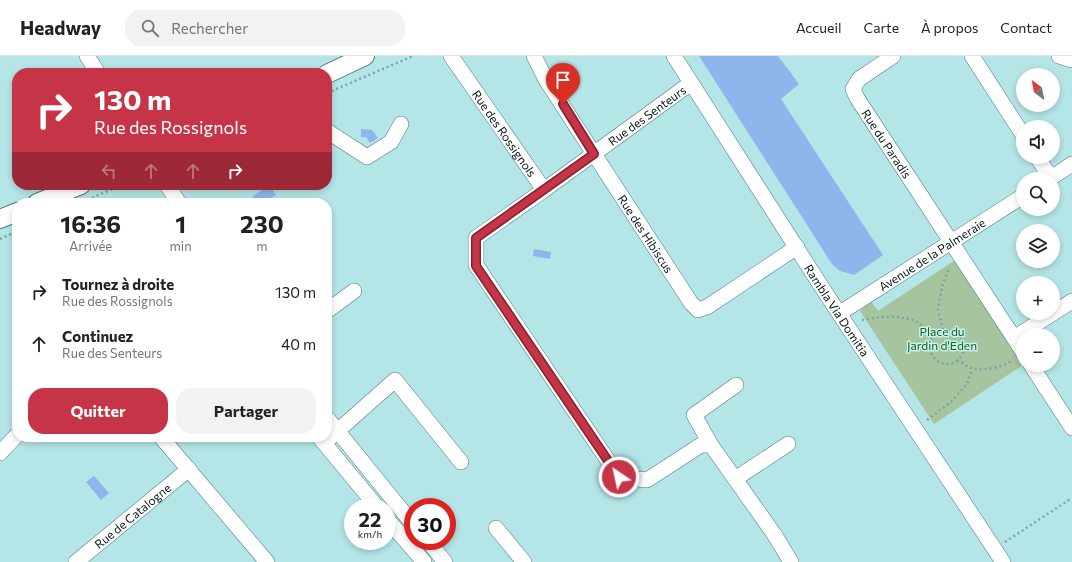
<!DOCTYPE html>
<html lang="fr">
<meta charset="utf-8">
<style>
:root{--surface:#fff;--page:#f2f2f2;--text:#222;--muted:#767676;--line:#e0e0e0;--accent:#c53447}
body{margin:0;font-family:Commissioner,sans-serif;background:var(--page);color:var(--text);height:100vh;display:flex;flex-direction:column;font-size:15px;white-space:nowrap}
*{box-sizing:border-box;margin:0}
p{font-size:13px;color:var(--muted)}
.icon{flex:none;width:22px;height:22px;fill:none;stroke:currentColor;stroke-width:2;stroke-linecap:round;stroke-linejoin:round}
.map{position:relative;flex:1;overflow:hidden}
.drawer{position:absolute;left:12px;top:142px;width:320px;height:244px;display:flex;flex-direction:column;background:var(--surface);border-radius:16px;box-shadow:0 2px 6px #0003}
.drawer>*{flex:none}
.hud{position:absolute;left:12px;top:12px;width:320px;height:122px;border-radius:16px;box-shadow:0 2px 6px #0003;background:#c53447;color:#fff;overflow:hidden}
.needle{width:26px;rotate:328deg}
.fabs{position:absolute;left:1016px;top:12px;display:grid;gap:8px}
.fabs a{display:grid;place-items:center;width:44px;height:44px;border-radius:50%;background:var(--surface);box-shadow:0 2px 6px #0003;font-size:20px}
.speed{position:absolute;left:344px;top:442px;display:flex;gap:8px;font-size:20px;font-weight:700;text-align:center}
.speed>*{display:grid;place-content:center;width:52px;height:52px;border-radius:50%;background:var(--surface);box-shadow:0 2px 6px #0003;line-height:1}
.speed small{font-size:10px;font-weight:400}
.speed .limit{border:6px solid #d22;background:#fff;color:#111}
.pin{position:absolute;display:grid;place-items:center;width:34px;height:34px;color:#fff;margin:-41px -17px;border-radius:50% 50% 50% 0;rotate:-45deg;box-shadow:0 0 4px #0007}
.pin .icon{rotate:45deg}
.me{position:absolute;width:44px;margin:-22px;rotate:326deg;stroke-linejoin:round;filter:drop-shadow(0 0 3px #0008)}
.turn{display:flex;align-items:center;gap:14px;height:84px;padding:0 16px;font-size:18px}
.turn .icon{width:52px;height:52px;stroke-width:2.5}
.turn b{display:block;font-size:28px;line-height:34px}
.lanes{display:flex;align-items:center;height:38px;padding:0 16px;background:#0003;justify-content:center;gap:20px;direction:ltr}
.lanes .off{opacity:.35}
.eta{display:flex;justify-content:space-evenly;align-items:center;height:68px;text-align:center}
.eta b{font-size:24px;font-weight:700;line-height:28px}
.cta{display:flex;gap:8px;margin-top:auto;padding:8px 16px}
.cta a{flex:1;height:46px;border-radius:16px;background:var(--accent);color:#fff;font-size:16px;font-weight:700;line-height:46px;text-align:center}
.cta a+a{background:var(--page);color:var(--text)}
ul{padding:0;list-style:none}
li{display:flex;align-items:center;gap:12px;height:52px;padding:0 16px}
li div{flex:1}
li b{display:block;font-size:15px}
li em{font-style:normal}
header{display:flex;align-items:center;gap:24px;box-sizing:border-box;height:56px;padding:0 20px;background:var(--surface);border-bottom:1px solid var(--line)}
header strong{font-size:19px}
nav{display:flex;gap:22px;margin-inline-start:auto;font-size:14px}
.search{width:280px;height:36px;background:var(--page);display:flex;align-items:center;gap:10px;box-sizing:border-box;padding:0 14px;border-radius:16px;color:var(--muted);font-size:15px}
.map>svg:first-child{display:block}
.green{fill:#a6c49d}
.water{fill:#8fb5ec}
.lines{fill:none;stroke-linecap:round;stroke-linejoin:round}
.minor-casing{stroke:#4d7b7d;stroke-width:16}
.tertiary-casing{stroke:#4d7b7d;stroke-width:20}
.path{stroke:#7da5a6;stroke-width:2.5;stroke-dasharray:2 3;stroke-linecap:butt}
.minor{stroke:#fff;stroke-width:15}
.tertiary{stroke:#fff;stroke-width:18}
.route-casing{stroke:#80222e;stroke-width:10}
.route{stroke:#c53447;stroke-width:7}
.labels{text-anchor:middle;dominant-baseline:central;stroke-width:3;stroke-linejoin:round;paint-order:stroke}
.street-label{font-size:12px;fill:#061819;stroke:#c1f3f4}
.park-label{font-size:12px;fill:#255b0c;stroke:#c1f3f4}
</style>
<header>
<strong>Headway</strong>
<div class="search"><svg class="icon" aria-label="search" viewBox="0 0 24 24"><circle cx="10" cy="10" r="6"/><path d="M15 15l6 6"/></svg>Rechercher</div>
<nav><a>Accueil</a><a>Carte</a><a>À propos</a><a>Contact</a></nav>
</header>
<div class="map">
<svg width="1072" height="506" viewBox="0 0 1072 506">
<rect width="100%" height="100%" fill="#b4e5e7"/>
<!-- green -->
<polygon class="green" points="955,204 1023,309 934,368 860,255 871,245 878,255"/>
<!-- water -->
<g class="water">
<polygon points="699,0 778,0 799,28 781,43 883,199 854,219 840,215 832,208"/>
<polygon points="361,73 372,74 378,82 370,87 366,81 361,81"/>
<polygon points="270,129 276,139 264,147 254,147 253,140"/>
<polygon points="534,193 551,196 550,203 533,200"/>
<polygon points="94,420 109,437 101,444 86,426"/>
</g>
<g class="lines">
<!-- minor casing -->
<g class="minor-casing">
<g id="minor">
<polyline points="87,0 98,17"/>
<path id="s1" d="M 451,0 L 544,134 L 476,182 L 476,209 L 619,421 L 647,424 L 701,389 L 711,389 L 774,478 L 791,506"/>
<path id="s2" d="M 534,0 L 546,24 L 691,247 L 698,254 L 707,251 L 797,191"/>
<path id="s3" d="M 674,0 L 821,230 L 1003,506"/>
<path id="s4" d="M 893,0 L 859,23 L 853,33 L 857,42 L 1014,282 L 1072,245"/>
<polyline points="972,0 1023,79"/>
<polyline points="1059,0 1072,4"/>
<polyline points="327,75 367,101 391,86 401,68"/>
<polyline points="1037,101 1051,122"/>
<polyline points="1049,123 1072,108"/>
<polyline points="167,129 179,147"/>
<path id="s5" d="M 544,134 L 691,27"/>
<polyline points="327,255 354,235"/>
<path id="s6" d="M 840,257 L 1023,140"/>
<polyline points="1014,282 1023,296"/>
<polyline points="1031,309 1072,372"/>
<polyline points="327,362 413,468"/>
<polyline points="161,381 267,506"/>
<polyline points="319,381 377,451"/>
<polyline points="324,387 395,324 461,406"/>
<polyline points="711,389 694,359 736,329"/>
<polyline points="0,397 17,379"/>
<polyline points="735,423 788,388"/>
<polyline points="387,463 424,506"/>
<polyline points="496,472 524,506"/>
<polyline points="428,485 445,506"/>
<path id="s7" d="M 76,506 L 189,413"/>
</g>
</g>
<!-- tertiary casing -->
<g class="tertiary-casing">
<g id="tertiary">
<polyline points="327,18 365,0"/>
<polyline points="37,147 81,129"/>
<polyline points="0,163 17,156"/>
</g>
</g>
<!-- path -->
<g class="path">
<polyline points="327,37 413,0"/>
<polyline points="92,142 121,129"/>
<polyline points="0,183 17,175"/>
<path d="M 862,264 C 877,261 903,258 917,266 C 923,269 928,277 932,282"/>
<polyline points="943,274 938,254 942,230 949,212"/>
<circle cx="947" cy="291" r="17"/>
<path d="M 957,304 C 962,306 967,311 971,312 C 983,316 1003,311 1013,304"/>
<polyline points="927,364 951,346 967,328 972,313"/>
<polyline points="1005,486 1072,442"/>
</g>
<!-- minor -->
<use href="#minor" class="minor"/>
<!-- tertiary -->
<use href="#tertiary" class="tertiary"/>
</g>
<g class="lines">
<!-- route casing -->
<g class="route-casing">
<polyline id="route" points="563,48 594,98 476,182 476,210 619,421"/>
</g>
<!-- route -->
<use href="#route" class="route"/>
</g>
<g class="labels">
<!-- street labels -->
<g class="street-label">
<text stroke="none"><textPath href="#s5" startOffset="127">Rue des Senteurs</textPath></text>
<text stroke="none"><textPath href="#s1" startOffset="94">Rue des Rossignols</textPath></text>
<text stroke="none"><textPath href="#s4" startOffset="117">Rue du Paradis</textPath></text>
<text stroke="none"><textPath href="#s2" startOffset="210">Rue des Hibiscus</textPath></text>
<text stroke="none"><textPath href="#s6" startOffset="109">Avenue de la Palmeraie</textPath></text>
<text stroke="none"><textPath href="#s3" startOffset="302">Rambla Via Domitia</textPath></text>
<text stroke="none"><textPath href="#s7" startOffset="73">Rue de Catalogne</textPath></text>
</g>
<!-- park labels -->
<g class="park-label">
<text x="942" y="275">Place du<tspan x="942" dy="14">Jardin d'Eden</tspan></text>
</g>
</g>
</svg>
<div class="fabs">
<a><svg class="needle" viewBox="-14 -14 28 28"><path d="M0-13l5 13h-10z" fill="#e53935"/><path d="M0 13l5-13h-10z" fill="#767676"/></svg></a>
<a><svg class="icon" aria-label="sound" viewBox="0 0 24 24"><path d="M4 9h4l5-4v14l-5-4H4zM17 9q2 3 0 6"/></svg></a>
<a><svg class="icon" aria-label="search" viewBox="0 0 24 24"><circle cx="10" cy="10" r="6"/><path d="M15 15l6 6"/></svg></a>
<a><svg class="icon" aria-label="layers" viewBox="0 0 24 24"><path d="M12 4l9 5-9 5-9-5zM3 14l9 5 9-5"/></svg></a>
<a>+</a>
<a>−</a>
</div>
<div class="speed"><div>22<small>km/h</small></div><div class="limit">30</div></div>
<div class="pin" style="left:563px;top:48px;background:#d93025"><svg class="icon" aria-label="arrive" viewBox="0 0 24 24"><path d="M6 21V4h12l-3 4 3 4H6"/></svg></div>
<svg class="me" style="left:619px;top:421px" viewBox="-20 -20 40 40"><circle r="17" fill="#c53447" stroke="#fff" stroke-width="3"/><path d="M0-11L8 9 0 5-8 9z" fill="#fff"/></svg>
<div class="hud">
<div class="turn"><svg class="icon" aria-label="right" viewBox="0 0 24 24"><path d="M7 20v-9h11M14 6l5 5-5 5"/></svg><div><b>130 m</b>Rue des Rossignols</div></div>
<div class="lanes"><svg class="icon off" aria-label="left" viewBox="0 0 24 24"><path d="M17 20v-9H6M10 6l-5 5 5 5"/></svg><svg class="icon off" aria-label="ahead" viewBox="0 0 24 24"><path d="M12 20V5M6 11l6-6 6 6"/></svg><svg class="icon off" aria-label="ahead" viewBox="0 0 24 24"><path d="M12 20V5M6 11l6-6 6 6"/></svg><svg class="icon" aria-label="right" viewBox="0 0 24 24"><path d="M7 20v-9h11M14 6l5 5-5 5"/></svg></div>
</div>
<section class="drawer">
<div class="eta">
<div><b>16:36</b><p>Arrivée</p></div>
<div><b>1</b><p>min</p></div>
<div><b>230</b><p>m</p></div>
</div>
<ul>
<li><svg class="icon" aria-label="right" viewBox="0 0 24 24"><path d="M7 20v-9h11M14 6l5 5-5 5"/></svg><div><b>Tournez à droite</b><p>Rue des Rossignols</p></div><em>130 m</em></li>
<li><svg class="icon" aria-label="ahead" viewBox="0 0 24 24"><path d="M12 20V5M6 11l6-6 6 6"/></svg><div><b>Continuez</b><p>Rue des Senteurs</p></div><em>40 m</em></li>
</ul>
<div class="cta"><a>Quitter</a><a>Partager</a></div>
</section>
</div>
